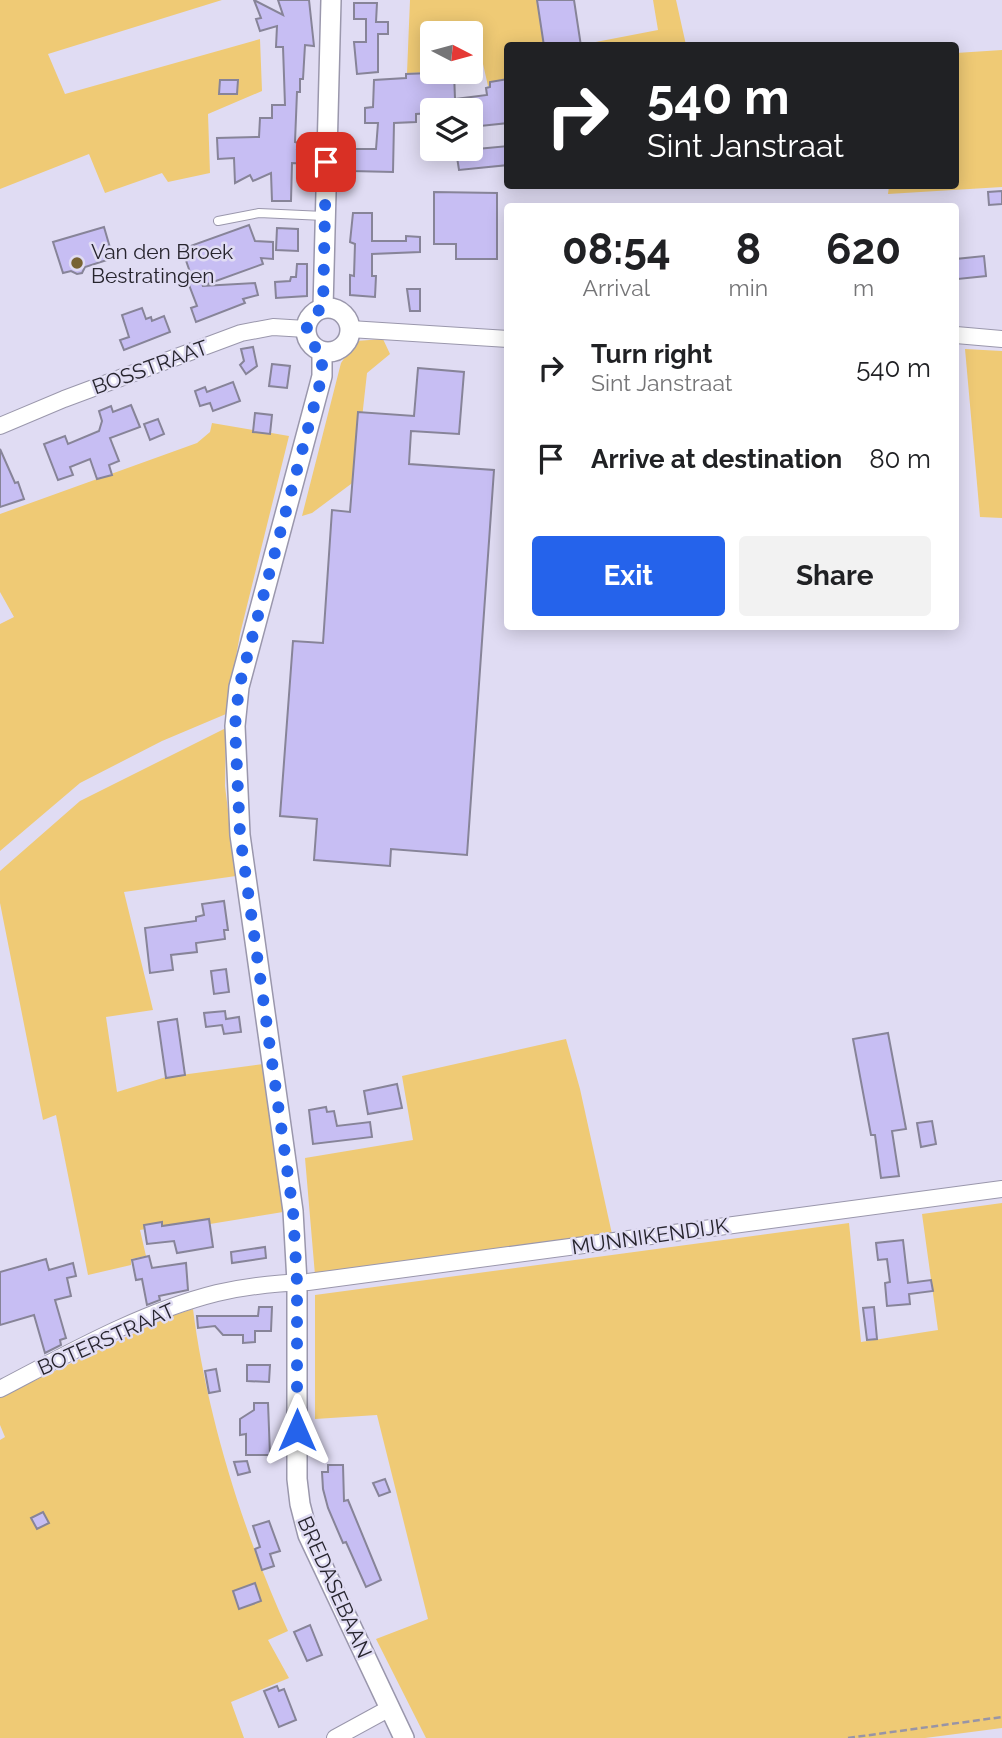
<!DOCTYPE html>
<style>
:root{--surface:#fff;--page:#f2f2f2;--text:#202124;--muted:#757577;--accent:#2563eb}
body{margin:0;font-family:Raleway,sans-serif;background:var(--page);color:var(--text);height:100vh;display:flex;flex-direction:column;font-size:26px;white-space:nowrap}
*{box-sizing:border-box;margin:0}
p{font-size:23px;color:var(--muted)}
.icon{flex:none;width:38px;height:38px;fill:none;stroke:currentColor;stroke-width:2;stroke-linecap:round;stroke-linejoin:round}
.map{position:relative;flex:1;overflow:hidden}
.side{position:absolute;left:504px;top:203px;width:455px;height:427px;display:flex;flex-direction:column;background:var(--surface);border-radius:7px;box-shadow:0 4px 18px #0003}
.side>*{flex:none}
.guide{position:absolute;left:504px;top:42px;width:455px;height:147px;border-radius:7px;box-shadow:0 4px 18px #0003;background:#202124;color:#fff;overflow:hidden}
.needle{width:46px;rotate:96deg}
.tools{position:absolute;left:420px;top:21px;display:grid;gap:14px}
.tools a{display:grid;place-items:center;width:63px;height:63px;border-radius:7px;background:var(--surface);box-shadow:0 4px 18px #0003;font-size:35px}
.pin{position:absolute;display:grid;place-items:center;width:60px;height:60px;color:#fff;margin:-30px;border-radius:14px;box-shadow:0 4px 10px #0006}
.me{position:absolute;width:77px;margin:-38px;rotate:0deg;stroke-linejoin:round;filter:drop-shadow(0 0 5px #0008)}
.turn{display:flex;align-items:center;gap:24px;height:147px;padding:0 28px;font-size:32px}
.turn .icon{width:91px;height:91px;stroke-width:2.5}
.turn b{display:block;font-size:49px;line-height:60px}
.eta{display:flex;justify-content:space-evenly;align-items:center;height:119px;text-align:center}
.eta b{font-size:42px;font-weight:700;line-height:49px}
.action{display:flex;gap:14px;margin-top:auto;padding:14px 28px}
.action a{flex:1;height:80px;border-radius:7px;background:var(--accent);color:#fff;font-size:28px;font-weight:700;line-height:80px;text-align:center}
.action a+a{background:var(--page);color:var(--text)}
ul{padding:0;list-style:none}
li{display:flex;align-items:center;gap:21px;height:91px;padding:0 28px}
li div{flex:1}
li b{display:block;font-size:26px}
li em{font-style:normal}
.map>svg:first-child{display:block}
.green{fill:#efca75}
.building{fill:#c7bef3;stroke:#878498;stroke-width:2}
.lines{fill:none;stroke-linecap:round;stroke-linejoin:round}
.service-casing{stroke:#9a97ac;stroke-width:10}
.minor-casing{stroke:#9a97ac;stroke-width:18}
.tertiary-casing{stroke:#9a97ac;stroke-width:22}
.path{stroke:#9894a6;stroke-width:2.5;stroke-dasharray:7 3.5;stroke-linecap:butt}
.service{stroke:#fff;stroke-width:8}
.minor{stroke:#fff;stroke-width:16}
.tertiary{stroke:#fff;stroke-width:19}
.route{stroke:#2563eb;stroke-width:12;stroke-dasharray:0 21.6}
.poi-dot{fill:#786333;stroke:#e0dcf3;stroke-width:2.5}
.labels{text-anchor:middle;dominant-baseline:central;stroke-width:5;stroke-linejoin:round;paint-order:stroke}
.poi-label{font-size:21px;fill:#27252e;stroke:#e0dcf3;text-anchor:start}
.street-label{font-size:21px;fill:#27252e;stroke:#e0dcf3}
</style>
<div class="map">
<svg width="1002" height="1738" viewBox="0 0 1002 1738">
<rect width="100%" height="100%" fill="#e0dcf3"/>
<!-- green -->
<g class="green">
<polygon points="0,0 222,0 48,54 65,94 260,39 262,91 208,114 210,173 168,182 162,173 105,193 89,154 0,189"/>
<polygon points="410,0 538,0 546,45 508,46 507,82 488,86 483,64 471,67 471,33 432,33 432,72 437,72 407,73"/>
<polygon points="653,0 676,0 686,45 575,46 658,30"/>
<polygon points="1002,50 1002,187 888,194 889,186 956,186 956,53"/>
<polygon points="383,339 390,354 367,373 355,481 312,513 302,516 341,363 356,341"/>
<polygon points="965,349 1002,351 1002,518 980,517"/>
<polygon points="212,423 289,436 240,634 226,714 162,741 80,783 0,851 0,624 14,617 0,592 0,514 197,443 210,432"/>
<polygon points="226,728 225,786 236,876 124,892 153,1010 106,1017 117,1092 166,1077 263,1064 283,1212 210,1224 208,1219 140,1230 146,1256 131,1259 131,1265 88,1275 56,1115 43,1120 0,903 0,871 80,801"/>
<polygon points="566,1039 580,1089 612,1234 315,1275 305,1158 413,1140 402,1076"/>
<polygon points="1002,1203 1002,1728 925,1738 426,1738 376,1639 428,1619 377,1415 315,1419 315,1295 849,1223 861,1342 938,1330 922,1214"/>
<path d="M 193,1309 C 206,1413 244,1535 288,1631 L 268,1640 L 289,1678 L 231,1702 L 244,1738 L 0,1738 L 0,1440 L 5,1437 L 0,1425 L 0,1397 L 168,1317 Z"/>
</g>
<!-- building -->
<g class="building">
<polygon points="254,0 283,15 278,0 309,0 314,46 305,45 303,79 300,79 300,92 297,92 295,142 298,143 297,149 311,150 311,164 292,163 291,201 272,201 271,173 253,181 250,175 235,183 234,158 218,159 217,138 259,137 260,118 272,118 272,105 285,105 283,47 276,47 277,26 260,31 256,19 261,18"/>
<polygon points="537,0 574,0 581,46 544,46"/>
<polygon points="354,3 377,3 376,22 388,22 388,34 378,34 378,72 357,74 354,42 366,42 366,19 354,19"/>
<polygon points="454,72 455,99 487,95 486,88 490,87 490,82 508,79 508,123 471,127 471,110 432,110 432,113 416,114 416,122 394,123 393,172 352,171 352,149 376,149 378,123 365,123 365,108 373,107 374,80 406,78 406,74"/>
<polygon points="220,80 238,80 237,94 219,94"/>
<polygon points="508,146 508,165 459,170 456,151"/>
<polygon points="1002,191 1002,204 989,205 988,192"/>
<polygon points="434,192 497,193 497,259 456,259 456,244 434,244"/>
<polygon points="353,213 372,213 372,241 406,241 406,236 420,237 420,252 372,254 372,276 376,276 375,297 350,295 350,275 354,276 355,244 350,242"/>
<polygon points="249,225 255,241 273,242 273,259 261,258 263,264 202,286 255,283 258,295 243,299 245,303 196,322 191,308 197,306 186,277 191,275 182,249"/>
<polygon points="104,227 113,258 85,267 82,273 77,274 71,271 63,273 53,242"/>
<polygon points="277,228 298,229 298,251 276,250"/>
<polygon points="984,256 986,276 958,279 956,259"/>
<polygon points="297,264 307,264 307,296 276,298 275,282 290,281 291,277 296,277"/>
<polygon points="407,289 420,289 420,311 410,311"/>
<polygon points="142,308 146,319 151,317 152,321 164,316 170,332 124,350 120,340 129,337 122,315"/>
<polygon points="253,347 257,366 246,374 240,365 244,361 241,349"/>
<polygon points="272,364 290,366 287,388 269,386"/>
<polygon points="418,368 464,372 459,434 411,431 409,464 494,470 467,855 391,849 390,866 314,860 317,819 280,816 293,641 323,643 332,510 350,512 358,412 414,416"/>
<polygon points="233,382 240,401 213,411 210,403 200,406 195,391 205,387 207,392"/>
<polygon points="131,405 140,427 110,438 119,461 109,465 112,475 97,479 90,459 70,467 73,475 58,480 44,444 65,436 68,444 99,431 102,421 99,411 111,406 113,412"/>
<polygon points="255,413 272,415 270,434 253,432"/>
<polygon points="158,419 164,434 150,440 144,424"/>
<polygon points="0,449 15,483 18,482 24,499 0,507"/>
<polygon points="224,901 228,930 224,930 225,939 196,943 197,952 171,955 173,970 150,973 145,928 196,921 196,917 204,915 202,904"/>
<polygon points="226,969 229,992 214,994 211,971"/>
<polygon points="225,1011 226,1019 239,1017 241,1032 224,1034 222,1025 206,1027 204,1013"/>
<polygon points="177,1019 185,1075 166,1078 158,1022"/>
<polygon points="888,1033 906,1129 892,1131 899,1176 881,1178 875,1135 871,1135 853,1039"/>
<polygon points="397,1084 402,1108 368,1114 364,1091"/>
<polygon points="326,1107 327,1112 334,1111 337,1126 370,1122 372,1137 313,1144 309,1110"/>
<polygon points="932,1121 936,1144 921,1147 917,1123"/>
<polygon points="209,1219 213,1247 177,1253 174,1241 147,1244 144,1225 162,1222 162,1226"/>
<polygon points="903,1240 908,1283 931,1280 933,1291 909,1294 910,1304 887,1306 885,1283 890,1282 887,1259 878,1260 876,1243"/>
<polygon points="265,1247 266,1258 232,1263 231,1252"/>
<polygon points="149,1256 152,1268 186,1263 188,1290 159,1296 160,1300 147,1305 142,1279 136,1280 132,1260"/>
<polygon points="46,1259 49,1270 73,1263 76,1276 67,1278 71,1296 55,1300 66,1338 60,1340 61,1345 45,1353 34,1315 0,1325 0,1272"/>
<polygon points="259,1307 272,1307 271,1331 255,1331 255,1342 243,1343 243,1335 223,1335 215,1326 198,1328 197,1316 258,1316"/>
<polygon points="874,1307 877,1339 867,1340 863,1308"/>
<polygon points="247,1365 270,1365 269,1382 247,1381"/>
<polygon points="216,1369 220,1391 209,1393 205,1371"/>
<polygon points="254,1403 268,1403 270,1455 246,1455 246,1434 240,1435 240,1419 254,1410"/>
<polygon points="247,1461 250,1472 238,1475 234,1462"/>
<polygon points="328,1465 343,1465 344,1501 348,1500 381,1580 366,1587 346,1542 343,1543 328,1508 323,1489 322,1472 328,1472"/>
<polygon points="385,1479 390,1492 379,1496 373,1483"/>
<polygon points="43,1512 49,1523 37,1529 31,1518"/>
<polygon points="269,1521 280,1551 270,1554 274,1566 262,1570 255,1549 260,1547 253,1526"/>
<polygon points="255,1583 261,1601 239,1609 233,1591"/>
<polygon points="310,1625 322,1655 307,1661 294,1632"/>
<polygon points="277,1686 279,1691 284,1689 296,1720 279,1727 264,1691"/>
</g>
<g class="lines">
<!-- service casing -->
<g class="service-casing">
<polyline id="service" points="218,221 259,213 324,216"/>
</g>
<!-- minor casing -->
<g class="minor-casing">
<g id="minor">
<polyline points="350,329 508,339"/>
<polyline points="956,335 1002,339"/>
<polyline points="0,426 64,399 241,333 273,327 306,329"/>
<path d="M 0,1389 C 69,1353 141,1312 217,1293 C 247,1286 277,1283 308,1282 L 1002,1189"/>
<polyline points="335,1738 390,1708"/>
</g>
</g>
<!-- tertiary casing -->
<g class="tertiary-casing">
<g id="tertiary">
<circle cx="328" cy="330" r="22"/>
<polyline points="323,308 331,0"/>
<polyline points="322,352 322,376 239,687 235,726 240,835 293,1211 297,1282 297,1479 300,1504 308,1535 404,1738"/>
</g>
</g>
<!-- path -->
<polyline class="path" points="848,1738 1002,1717"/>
<!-- service -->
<use href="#service" class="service"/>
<!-- minor -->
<use href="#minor" class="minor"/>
<!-- tertiary -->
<use href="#tertiary" class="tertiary"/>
</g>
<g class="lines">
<!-- route -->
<path class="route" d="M 297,1430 L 297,1282 L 293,1211 L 240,835 L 235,726 L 239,687 L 322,376 L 322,352 C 301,340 302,319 323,308 L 326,162"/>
</g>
<!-- markers -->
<circle class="poi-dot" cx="77" cy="263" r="7"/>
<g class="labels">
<!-- poi labels -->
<g class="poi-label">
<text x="91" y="251">Van den Broek<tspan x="91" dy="24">Bestratingen</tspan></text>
</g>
<!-- street labels -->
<g class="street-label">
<text transform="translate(150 367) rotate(-20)">BOSSTRAAT</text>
<text transform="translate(650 1236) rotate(-8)">MUNNIKENDIJK</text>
<text transform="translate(106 1339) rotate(-24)">BOTERSTRAAT</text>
<text transform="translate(335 1587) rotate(66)">BREDASEBAAN</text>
</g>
</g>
</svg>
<div class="tools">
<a><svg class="needle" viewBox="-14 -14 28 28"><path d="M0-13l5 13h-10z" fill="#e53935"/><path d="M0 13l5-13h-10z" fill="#757577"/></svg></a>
<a><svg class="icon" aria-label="layers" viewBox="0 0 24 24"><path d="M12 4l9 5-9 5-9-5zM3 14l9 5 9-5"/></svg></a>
</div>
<div class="pin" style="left:326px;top:162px;background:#d93025"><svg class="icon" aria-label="arrive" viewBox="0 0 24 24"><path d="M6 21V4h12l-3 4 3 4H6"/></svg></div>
<svg class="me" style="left:297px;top:1430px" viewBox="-20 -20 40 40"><path d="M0-17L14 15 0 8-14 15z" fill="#2563eb" stroke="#fff" stroke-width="4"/></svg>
<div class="guide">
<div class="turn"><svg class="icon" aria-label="right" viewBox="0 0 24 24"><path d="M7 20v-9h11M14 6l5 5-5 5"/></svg><div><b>540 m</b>Sint Janstraat</div></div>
</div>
<section class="side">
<div class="eta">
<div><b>08:54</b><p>Arrival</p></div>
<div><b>8</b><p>min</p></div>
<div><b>620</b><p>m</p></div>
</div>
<ul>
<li><svg class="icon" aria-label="right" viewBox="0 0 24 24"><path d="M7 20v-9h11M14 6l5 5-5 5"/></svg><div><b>Turn right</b><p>Sint Janstraat</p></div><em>540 m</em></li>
<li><svg class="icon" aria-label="arrive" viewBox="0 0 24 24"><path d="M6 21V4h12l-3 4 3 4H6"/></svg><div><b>Arrive at destination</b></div><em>80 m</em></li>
</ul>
<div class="action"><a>Exit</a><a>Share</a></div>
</section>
</div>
